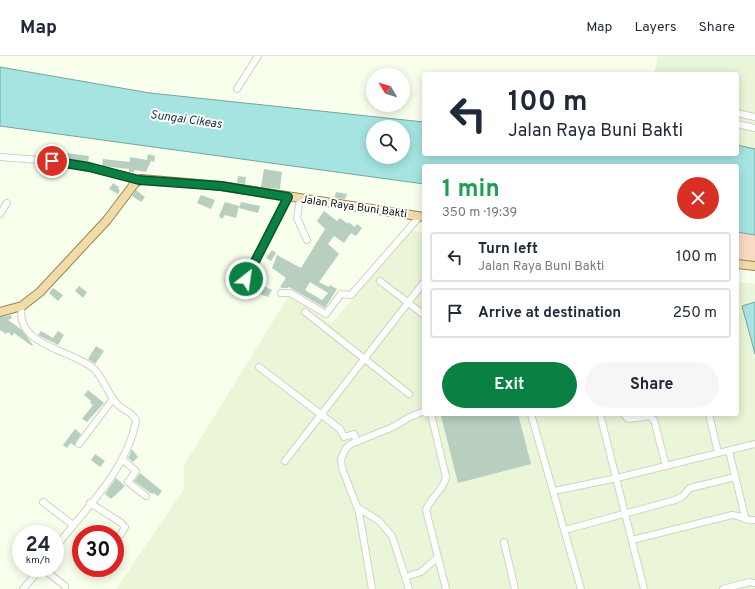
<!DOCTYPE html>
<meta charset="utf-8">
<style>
:root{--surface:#fff;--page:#f6f6f7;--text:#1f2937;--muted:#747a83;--line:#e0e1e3;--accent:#0b8043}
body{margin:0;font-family:Overpass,sans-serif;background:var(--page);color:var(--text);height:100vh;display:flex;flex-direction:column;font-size:15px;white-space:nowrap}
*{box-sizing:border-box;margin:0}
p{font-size:13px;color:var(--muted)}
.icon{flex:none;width:22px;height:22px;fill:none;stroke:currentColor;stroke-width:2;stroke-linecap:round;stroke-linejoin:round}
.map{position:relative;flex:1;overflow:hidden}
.drawer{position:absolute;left:422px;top:108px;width:317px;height:252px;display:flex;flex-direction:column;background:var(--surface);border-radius:4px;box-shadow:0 2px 10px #0003}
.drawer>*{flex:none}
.top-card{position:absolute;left:422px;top:16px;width:317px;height:84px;border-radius:4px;box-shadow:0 2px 10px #0003;background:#fff;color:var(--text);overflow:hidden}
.needle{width:26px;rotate:308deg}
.tools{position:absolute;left:366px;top:12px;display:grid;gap:8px}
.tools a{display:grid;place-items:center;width:44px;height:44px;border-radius:50%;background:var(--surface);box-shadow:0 2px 10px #0003;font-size:20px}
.speed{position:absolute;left:12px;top:469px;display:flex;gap:8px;font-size:20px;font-weight:700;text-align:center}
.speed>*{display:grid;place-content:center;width:52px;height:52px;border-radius:50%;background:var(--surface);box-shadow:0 2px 10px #0003;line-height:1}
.speed small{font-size:10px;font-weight:400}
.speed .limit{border:6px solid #d22;background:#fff;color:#111}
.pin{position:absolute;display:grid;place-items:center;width:34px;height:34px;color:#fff;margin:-17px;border:2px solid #fff;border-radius:50%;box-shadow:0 1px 4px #0007}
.me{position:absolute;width:44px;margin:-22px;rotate:30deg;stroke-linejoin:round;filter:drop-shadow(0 0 3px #0008)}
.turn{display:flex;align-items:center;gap:14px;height:84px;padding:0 20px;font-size:18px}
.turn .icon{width:52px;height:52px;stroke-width:2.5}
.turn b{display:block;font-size:28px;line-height:34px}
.round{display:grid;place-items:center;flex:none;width:42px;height:42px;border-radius:21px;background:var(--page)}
.headline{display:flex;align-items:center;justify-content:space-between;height:68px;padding:0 20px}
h1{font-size:24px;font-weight:700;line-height:30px;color:#1e9e55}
.action{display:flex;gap:8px;margin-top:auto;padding:8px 20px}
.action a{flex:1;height:46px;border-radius:24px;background:var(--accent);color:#fff;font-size:16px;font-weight:700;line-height:46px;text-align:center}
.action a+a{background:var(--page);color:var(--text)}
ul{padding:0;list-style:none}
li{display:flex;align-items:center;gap:12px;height:50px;margin:0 8px 6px;padding:0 12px;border:2px solid var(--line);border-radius:4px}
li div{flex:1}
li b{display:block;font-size:15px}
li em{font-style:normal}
header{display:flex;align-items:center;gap:24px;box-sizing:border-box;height:56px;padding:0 20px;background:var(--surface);border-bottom:1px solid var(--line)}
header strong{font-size:19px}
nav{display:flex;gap:22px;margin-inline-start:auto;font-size:14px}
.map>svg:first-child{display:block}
.built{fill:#eaf6d7}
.green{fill:#fad9c5}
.water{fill:#a5e4e1;stroke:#77a4a0;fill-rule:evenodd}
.building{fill:#b8cfc0;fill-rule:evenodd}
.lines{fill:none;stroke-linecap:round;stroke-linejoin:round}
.minor-casing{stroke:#ced6bf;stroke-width:8}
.major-casing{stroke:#99854c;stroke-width:10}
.minor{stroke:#fff;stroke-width:6}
.major{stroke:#efdca9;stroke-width:8}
.route-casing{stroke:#07532c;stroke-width:10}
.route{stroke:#0b8043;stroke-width:7}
.labels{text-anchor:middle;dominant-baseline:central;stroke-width:4;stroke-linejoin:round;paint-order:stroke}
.street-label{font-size:11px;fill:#0d1008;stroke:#fff}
.water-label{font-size:12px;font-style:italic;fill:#10302f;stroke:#fff}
</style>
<header>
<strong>Map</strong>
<nav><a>Map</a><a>Layers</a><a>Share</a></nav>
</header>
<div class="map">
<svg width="755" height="533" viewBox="0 0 755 533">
<rect width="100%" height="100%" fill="#f8ffec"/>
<!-- built -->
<g class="built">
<polygon points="658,0 755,0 755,93 737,89 737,18 654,18"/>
<polygon points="411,175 424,177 424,358 737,358 737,226 755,228 755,533 116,533 184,433 184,409 288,241 332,267"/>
</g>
<!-- green -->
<polygon class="green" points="737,176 755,179 755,210 737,207"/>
<!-- water -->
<g class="water">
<path d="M 0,11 L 150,37 L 424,66 L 424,98 L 737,98 L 737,89 L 755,93 L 755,179 L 737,176 L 737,110 L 424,110 L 424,128 L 0,70 ZM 373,71 L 403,71 L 403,101 L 373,101 Z"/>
<polygon points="755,246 755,298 742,250"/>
</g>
<!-- building -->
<g class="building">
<polygon points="66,97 89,100 88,106 65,103"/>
<polygon points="148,98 155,100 154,106 151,105 146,116 134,114 134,116 129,116 129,113 102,110 103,103 130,106 130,101 147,104"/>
<polygon points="264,113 282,116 280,133 261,131"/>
<polygon points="238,120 246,121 245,128 237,127"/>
<polygon points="113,127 119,131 118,133 120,134 118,138 109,133"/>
<polygon points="136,134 145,141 141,146 132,140"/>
<polygon points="336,136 347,138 345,143 334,142"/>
<polygon points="201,139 215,144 211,153 197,147"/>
<polygon points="225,146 239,150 236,162 225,159 222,163 219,160"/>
<polygon points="241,146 260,150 258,157 239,152"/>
<path d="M 324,155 L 337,165 L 340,162 L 348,168 L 348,166 L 355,171 L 357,168 L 362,172 L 356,180 L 351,177 L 344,187 L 334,180 L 328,188 L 339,198 L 319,226 L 329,231 L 330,229 L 337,233 L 325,252 L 289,231 L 288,232 L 282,232 L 280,231 L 286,222 L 272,212 L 277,199 L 301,212 L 325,173 L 317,165 ZM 310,226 L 328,237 L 322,244 L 305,234 Z"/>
<polygon points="272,194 276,197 271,205 266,202"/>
<polygon points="79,230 87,236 83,242 75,235"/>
<polygon points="264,230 272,234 268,241 260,238"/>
<polygon points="53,232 63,239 58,245 49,237"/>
<polygon points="247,232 255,236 251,244 243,240"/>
<polygon points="11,259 12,262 8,264 22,274 33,289 32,290 14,277 12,280 8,276 6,278 0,274 0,261"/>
<polygon points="41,275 53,282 58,275 64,279 58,289 38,279"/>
<polygon points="96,290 104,295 95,308 88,303"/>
<polygon points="88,334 104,347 87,366 82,363 93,349 90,347 91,345 84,339"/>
<polygon points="447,358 518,358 531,408 458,427 441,360"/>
<polygon points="75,373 81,378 75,390 71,387 67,392 63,389"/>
<polygon points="132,393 138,401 133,406 128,402"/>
<polygon points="95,398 105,405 100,411 91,404"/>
<polygon points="140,417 162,435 158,440 154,437 152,438 134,425"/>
<polygon points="116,422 125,430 111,443 105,438"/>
</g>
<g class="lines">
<!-- minor casing -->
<g class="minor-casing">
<g id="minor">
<polyline points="237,33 258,0"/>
<polyline points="737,57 755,61"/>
<polyline points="737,68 755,72"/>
<polyline points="0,101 52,105 89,111 139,124"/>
<polyline points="300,143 297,162 307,184"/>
<polyline points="0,158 7,147"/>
<polyline points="246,223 288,141"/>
<polyline points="380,225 424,259"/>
<polyline points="281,237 290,237 326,258 341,238 351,239 419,161"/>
<path d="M 22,250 C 13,290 74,294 94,313 C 103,321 108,339 118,349 C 124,355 133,356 136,365 C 127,414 85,453 55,492"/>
<polyline points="305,256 409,338"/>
<polyline points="259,311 340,373 344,381 354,378 357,386"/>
<path d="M 431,358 L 446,421 C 445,432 430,442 426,454 L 446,533"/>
<polyline points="531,358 581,533"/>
<polyline points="600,358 644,533"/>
<polyline points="624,358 628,363 650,360 654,364 666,410"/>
<polyline points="709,358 718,397"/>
<polyline points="79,388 113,343"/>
<polyline points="729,395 745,461"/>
<polyline points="122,403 136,415 128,426 146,440"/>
<polyline points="285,405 424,226"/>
<polyline points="554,435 617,422 755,388"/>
<polyline points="43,446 73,469"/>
<polyline points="90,447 120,466 125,471 121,478"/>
<polyline points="357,451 379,465 392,480 409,533"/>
<polyline points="565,474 675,444 683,440 690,432 735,421"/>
<path d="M 632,484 L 732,459 C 740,459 749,466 755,464"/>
<polyline points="504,486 515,533"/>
<polyline points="42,512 65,530 65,533"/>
<polyline points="405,521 421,516 437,502"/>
<polyline points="23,533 41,512"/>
<polyline points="372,533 359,456 342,412 341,403 346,392 351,388 393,371 408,362 424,355"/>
<polyline points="723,533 749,526 755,527"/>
</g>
</g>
<!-- major casing -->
<g class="major-casing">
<g id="major">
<polyline points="737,208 755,210"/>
<polyline points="0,256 22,250 40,236 107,164 135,127 141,123 221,130 424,161"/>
</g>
</g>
<!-- minor -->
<use href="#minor" class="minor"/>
<!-- major -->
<use href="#major" class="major"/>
</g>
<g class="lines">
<!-- route casing -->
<g class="route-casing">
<polyline id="route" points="52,105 89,111 139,124 221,130 288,141 246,223"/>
</g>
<!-- route -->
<use href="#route" class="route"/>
</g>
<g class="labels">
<!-- street labels -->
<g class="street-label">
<text transform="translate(354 151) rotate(8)">Jalan Raya Buni Bakti</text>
</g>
<!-- water labels -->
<g class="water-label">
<text transform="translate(186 64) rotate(8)">Sungai Cikeas</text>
</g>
</g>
</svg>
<div class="tools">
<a><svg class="needle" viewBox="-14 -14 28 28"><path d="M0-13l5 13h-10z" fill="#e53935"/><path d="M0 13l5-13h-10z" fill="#747a83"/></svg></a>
<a><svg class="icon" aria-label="search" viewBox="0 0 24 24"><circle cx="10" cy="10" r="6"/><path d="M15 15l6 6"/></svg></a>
</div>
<div class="speed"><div>24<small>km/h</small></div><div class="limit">30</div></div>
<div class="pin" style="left:52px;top:105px;background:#d93025"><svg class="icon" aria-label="arrive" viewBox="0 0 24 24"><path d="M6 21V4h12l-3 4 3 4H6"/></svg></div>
<svg class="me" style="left:246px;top:223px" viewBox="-20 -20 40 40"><circle r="17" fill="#0b8043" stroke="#fff" stroke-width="3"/><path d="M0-11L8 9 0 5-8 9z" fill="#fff"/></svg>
<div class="top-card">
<div class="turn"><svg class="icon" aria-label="left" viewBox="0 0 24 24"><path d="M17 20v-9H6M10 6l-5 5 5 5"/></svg><div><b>100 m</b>Jalan Raya Buni Bakti</div></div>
</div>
<section class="drawer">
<div class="headline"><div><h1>1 min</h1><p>350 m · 19:39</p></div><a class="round" style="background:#d93025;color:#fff"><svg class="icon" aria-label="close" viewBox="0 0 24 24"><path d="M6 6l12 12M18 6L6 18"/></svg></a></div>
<ul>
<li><svg class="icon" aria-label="left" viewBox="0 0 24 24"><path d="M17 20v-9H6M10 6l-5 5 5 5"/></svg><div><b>Turn left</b><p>Jalan Raya Buni Bakti</p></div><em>100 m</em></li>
<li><svg class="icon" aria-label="arrive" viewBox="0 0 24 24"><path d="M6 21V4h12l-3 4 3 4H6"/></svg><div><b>Arrive at destination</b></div><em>250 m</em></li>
</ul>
<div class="action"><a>Exit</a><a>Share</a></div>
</section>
</div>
